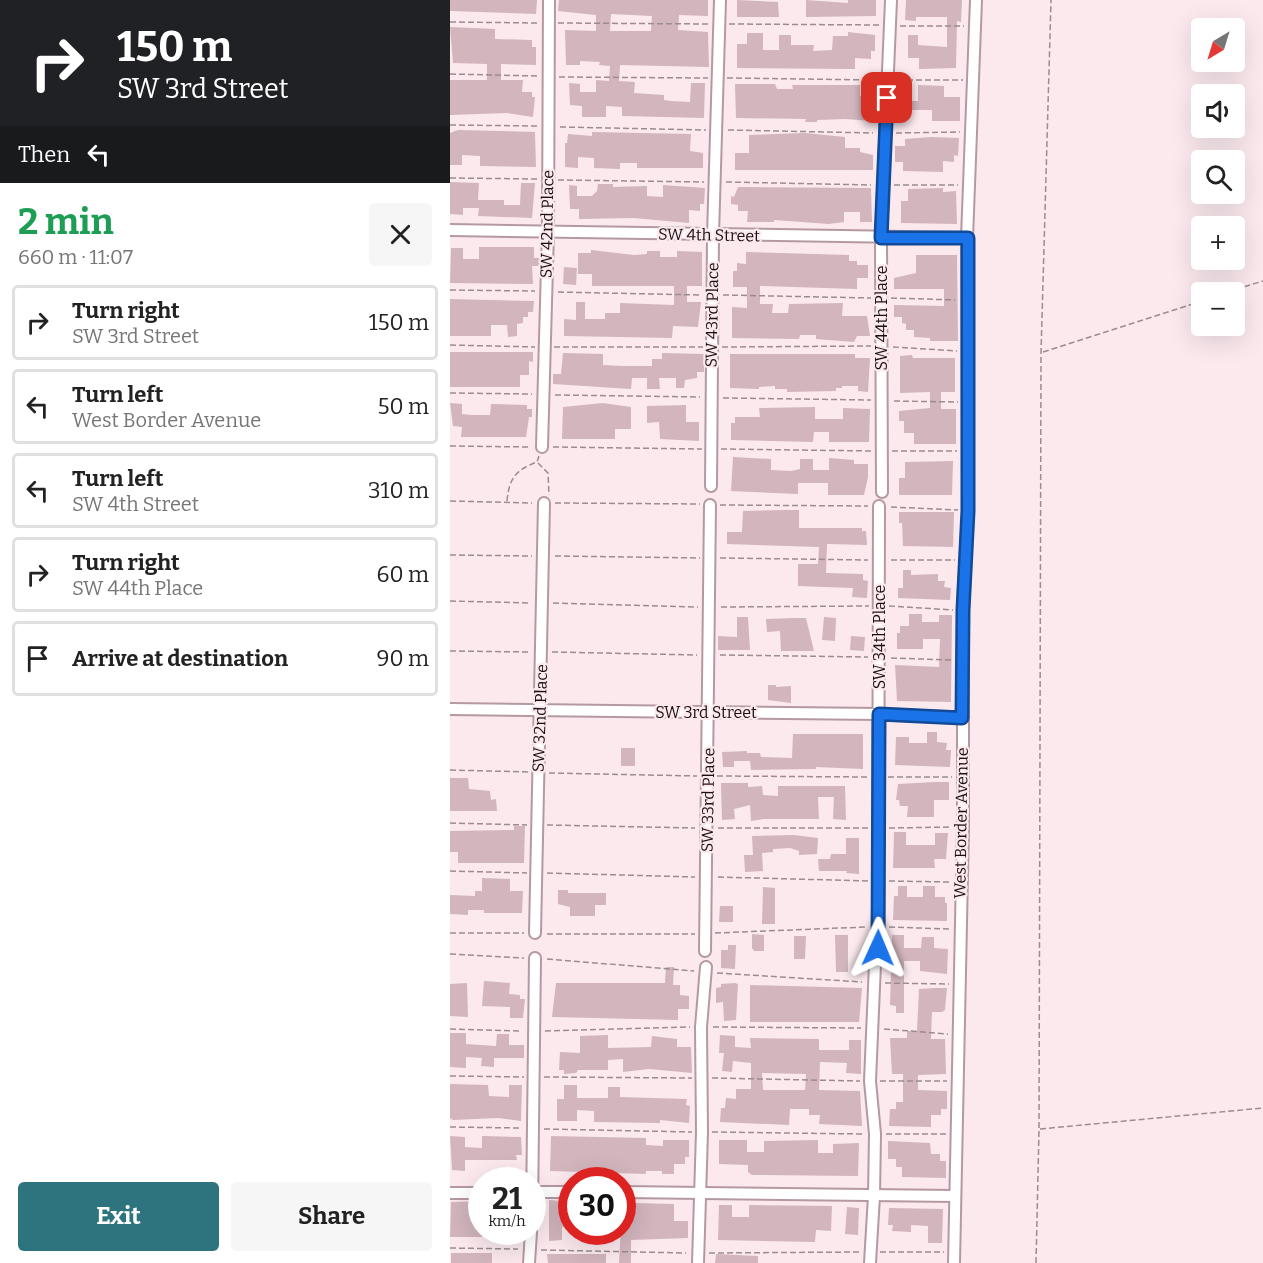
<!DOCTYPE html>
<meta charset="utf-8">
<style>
:root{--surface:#fff;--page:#f6f6f6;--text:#222;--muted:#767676;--line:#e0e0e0;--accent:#2d747f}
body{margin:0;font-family:Bitter,serif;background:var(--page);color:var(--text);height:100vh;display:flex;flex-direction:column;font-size:22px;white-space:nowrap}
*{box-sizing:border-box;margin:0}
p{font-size:20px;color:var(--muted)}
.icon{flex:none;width:33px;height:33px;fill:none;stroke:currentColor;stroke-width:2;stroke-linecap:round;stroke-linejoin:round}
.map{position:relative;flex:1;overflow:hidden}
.side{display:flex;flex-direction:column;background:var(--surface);width:450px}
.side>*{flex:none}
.top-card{background:#202124;color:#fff;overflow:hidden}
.needle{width:39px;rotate:218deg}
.buttons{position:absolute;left:741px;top:18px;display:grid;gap:12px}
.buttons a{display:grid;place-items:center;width:54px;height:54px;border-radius:6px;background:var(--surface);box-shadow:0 6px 24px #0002;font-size:30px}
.speed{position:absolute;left:18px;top:1167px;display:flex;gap:12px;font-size:30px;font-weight:700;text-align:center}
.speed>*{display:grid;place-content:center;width:78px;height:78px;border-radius:50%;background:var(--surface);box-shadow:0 6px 24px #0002;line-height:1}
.speed small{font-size:15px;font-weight:400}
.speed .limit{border:9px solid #d22;background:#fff;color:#111}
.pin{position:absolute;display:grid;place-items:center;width:51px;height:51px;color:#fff;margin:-26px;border-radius:12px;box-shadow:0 3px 9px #0006}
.me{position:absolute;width:66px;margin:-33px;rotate:1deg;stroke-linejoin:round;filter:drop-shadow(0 0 4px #0008)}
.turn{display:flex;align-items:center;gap:21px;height:126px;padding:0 18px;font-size:27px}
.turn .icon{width:78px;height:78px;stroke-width:2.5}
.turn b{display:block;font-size:42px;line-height:51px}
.then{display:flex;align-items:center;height:57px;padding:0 18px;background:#0003;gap:12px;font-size:22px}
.round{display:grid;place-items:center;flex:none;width:63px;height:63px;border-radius:6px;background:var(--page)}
.headline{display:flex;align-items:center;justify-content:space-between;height:102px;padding:0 18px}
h1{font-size:36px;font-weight:700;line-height:45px;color:#1e9e55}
.button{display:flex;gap:12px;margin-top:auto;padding:12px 18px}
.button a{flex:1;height:69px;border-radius:6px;background:var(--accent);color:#fff;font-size:24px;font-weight:700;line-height:69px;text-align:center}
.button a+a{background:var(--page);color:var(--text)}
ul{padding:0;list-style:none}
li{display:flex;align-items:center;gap:18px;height:75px;margin:0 12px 9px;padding:0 6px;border:3px solid var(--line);border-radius:6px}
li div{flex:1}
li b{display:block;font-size:22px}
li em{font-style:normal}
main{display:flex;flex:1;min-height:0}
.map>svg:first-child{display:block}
.building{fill:#d2b5bd;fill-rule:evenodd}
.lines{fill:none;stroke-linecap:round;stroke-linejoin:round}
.minor-casing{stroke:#b599a1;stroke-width:14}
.path{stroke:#9a8c90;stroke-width:1.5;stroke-dasharray:6 3;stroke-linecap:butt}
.minor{stroke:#fff;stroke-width:10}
.route-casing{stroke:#114b97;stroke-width:15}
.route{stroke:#1a73e8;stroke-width:10}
.labels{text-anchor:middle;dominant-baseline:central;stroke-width:4.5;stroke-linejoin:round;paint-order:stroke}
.street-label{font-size:16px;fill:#1a1013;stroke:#fbe9ee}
</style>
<main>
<section class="side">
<div class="top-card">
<div class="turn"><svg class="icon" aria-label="right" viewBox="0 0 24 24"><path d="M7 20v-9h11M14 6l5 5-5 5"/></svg><div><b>150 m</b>SW 3rd Street</div></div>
<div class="then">Then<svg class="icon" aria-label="left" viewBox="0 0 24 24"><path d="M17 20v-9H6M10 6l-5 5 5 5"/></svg></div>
</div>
<div class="headline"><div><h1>2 min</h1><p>660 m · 11:07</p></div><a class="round"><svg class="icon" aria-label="close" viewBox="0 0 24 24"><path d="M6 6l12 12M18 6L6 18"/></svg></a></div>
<ul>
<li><svg class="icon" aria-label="right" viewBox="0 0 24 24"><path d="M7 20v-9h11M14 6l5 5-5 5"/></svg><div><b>Turn right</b><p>SW 3rd Street</p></div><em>150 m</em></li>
<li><svg class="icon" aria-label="left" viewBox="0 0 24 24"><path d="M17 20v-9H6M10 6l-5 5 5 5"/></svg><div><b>Turn left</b><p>West Border Avenue</p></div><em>50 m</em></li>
<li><svg class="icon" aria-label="left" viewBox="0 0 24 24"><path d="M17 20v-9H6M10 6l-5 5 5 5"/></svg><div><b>Turn left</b><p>SW 4th Street</p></div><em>310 m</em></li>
<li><svg class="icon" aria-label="right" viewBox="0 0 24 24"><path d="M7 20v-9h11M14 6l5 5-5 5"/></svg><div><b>Turn right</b><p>SW 44th Place</p></div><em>60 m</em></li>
<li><svg class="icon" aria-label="arrive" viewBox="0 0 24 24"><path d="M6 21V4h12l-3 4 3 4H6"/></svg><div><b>Arrive at destination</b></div><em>90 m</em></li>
</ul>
<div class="button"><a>Exit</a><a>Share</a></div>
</section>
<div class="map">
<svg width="813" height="1263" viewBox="0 0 813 1263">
<rect width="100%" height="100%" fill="#fbe9ee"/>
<!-- building -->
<g class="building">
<polygon points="0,0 87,0 86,14 0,11"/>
<path d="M 109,0 L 258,0 L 258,16 L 229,15 L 228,30 L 258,32 L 259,67 L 170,65 L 169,81 L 185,82 L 184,93 L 214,95 L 214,100 L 221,101 L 240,102 L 241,83 L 255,83 L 254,118 L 172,116 L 172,107 L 156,106 L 156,117 L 132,117 L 132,106 L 120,105 L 119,83 L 130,84 L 130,92 L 146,92 L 146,80 L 159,81 L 160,66 L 149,65 L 150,62 L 130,61 L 130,65 L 116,65 L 115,30 L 146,31 L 146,15 L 108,11 ZM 161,14 L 202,16 L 201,31 L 160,31 Z"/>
<polygon points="287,0 328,2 329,17 287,17"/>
<polygon points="356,0 398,3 398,0 426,0 426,16 356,17"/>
<polygon points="456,0 512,0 511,22 507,21 506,68 469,69 469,58 458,58 458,35 468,35 468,45 497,47 497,17 466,17 466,21 455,20"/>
<polygon points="0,27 45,29 45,39 82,40 82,47 86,47 86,65 51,64 51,80 73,80 72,92 82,92 82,97 85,97 83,117 57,113 0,115 0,80 37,80 37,64 3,63"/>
<polygon points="398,32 425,35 425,51 421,51 421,59 405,58 405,69 287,68 287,44 297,44 297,33 313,33 313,50 329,50 329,35 341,35 341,45 364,45 363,51 382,50 383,36 398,36"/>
<polygon points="285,84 325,84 327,89 343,89 342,85 410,85 410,96 420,97 420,102 423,102 423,121 395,119 367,120 367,122 355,122 356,119 286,118"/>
<polygon points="468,85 494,86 494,97 510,97 510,121 482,121 482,110 459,110 458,101 468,101"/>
<polygon points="8,130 85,132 86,167 30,166 30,156 12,155 12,165 0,165 0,133"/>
<polygon points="142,132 241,134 240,151 253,153 253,168 187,168 187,163 170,163 170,169 144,168 144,158 128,157 128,168 115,167 115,143 117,143 118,134 142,136"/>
<polygon points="355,133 395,137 395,148 410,148 410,152 423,155 423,170 285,170 285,153 299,153 299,135"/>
<polygon points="481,137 509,138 508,156 504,155 504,162 493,161 493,172 453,171 453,162 445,162 445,146 455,146 455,139"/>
<polygon points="0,182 29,183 28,200 54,200 54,205 70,205 71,183 85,183 82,218 28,216 29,208 13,208 13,215 0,214"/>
<polygon points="148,184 163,184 163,187 197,186 197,196 213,197 213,185 255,188 254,204 250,204 250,211 239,210 239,223 183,218 129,219 129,209 120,209 119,185 127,186 127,196 142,196 147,191"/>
<polygon points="288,187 421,188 422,222 410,222 410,212 394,212 394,222 379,224 324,220 324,222 297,222 298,211 288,211 288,205 281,204 281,196 284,197"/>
<polygon points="493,188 493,192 506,191 507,224 451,223 451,201 458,201 458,189"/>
<polygon points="29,247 84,247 84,258 90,258 90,266 82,266 83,284 0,283 1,248 13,248 13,259 29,259"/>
<polygon points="141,250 184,255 197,254 197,251 210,251 210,257 227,257 227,251 252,252 252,286 237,286 237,302 251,302 248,327 223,326 222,338 114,336 114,319 126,320 126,302 135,302 135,319 155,319 155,313 170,313 170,303 224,305 224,286 142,286 142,274 128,274 128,253 141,253"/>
<polygon points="296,252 399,255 399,261 407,261 407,265 418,265 418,278 407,278 407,289 310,286 310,304 323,304 322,313 338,313 339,304 393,303 392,316 417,316 420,336 407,336 404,342 366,339 366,335 350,335 349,339 282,338 282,307 297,308 297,287 283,287 283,271 287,271 287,263 296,264"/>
<polygon points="466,255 507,255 508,341 480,341 480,338 464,337 464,330 456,330 456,324 452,323 452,317 444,317 444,305 494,306 494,289 444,289 444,278 466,273"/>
<polygon points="114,267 127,268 126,285 113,284"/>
<polygon points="0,299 84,301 83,312 78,312 78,317 73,317 73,323 67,324 67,336 58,337 57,325 41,325 41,336 0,336"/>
<polygon points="0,352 83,352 83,362 79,361 79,375 70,375 70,387 0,387"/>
<polygon points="113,353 153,354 153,365 173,366 202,366 202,359 212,359 212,353 254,354 254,372 247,372 247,378 235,380 234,388 226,388 226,378 209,378 210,389 197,389 197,378 182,378 181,389 103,384 103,374 111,374"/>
<polygon points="280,354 405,354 405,358 420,358 418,392 408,391 408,386 392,386 392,388 386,388 386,391 337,392 337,389 325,389 325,386 309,387 309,389 280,388"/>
<polygon points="462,355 463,358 505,358 505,392 491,392 491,409 506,409 506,444 464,444 464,433 454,433 454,421 449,421 449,411 480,408 480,392 450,393 450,356"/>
<polygon points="0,403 12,404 12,414 22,415 40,415 41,404 77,405 77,409 82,409 82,417 79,417 76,437 11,437 12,427 3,426"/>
<polygon points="153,403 181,407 181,429 165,429 165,439 112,439 113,407"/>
<polygon points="236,405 236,422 249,422 249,441 210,439 209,422 197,423 197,406"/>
<polygon points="365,407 365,419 393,419 393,408 420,409 419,442 379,442 379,432 364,432 363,442 281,440 281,423 285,423 285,417 310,417 309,408"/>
<polygon points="283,457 321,459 321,470 341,471 350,469 350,459 363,459 363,470 379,470 379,458 404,460 404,464 418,464 418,477 414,495 378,495 378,483 348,483 348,494 281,491"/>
<polygon points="503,461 502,495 449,495 449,478 455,478 455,462"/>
<polygon points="336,510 349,510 349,528 412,528 412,531 416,531 417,545 377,544 376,573 413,574 413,580 418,581 417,598 402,597 403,588 348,586 348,564 368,564 369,547 277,544 277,532 292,532 293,511"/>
<polygon points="449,512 504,512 503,547 453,546 452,523 449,523"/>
<polygon points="453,570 461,570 461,575 488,574 488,581 495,581 494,587 501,588 500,600 448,598 448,588 453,588"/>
<polygon points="459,614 472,614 472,622 489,622 489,615 502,615 501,702 447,701 445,665 489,667 490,639 473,639 473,649 447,649 447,633 450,633 450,626 459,626"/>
<polygon points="287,617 298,617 300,650 268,650 268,636 287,637"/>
<polygon points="374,617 386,618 385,641 372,640"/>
<polygon points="344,618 356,618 364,651 331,651 330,631 317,632 316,619"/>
<polygon points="401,636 415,637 414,651 400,650"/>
<polygon points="318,685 326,685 326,687 341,686 341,703 318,700"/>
<polygon points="477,732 487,732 487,742 497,743 496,750 501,750 500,767 445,765 446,737 459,737 459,743 477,743"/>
<polygon points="343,734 413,734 413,769 366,767 366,769 301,770 300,761 284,761 284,767 273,767 272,752 297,751 297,753 310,753 311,757 342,758"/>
<rect x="171" y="748" width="14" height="18"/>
<polygon points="0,778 18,778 19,789 40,791 41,800 46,799 47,811 0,811"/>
<polygon points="485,782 499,782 499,800 484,800 484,817 457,817 458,806 450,806 449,800 446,800 448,784"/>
<polygon points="271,783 298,783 298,787 312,786 313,795 328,796 328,786 395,786 396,820 383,819 384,797 368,797 369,819 314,819 301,821 300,805 284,809 285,819 272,820"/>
<polygon points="64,826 75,826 74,863 8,863 8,852 0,852 0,831 64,830"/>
<polygon points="444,832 456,832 456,845 485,845 485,833 498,833 496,859 484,859 485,868 443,868"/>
<polygon points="344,835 368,838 367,854 349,855 349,851 340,848 323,849 323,852 312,853 313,871 295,872 294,855 303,855 302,836"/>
<polygon points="396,838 409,838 409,874 396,873 397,871 369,871 368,859 380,859 381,854 396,854"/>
<polygon points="32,878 60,879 60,891 73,891 72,913 34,913 34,910 18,910 18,915 0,914 0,895 25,896 25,891 32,891"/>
<polygon points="448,886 457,886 457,897 473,897 473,886 485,886 485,897 495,897 495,903 497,903 497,921 443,920 444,896 448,896"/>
<polygon points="313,887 325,888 325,924 312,924"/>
<polygon points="108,890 118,890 118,893 156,893 156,905 145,905 145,916 120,916 120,907 108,904"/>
<polygon points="270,906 283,906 283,922 269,922"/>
<polygon points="302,934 314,935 314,951 304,951 302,948"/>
<polygon points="385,935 398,935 398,972 386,972"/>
<polygon points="442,935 454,935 454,948 471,948 472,937 484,937 484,948 498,949 497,974 470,971 470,961 454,961 454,1013 446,1013 446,1006 440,1005"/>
<polygon points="344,936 356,936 355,959 344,959"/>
<polygon points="278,945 286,945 285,969 271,968 271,950 278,950"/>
<polygon points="216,967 224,967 223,985 230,985 230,995 239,996 239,1009 228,1009 228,1020 102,1017 106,983 215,983"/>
<polygon points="34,981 60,983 59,994 70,995 70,999 75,999 73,1018 60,1018 60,1007 32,1006"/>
<polygon points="17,983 18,1017 0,1016 0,984"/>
<polygon points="285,983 288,984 286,1020 274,1021 273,1002 266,1003 266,988 271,987 271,984"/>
<polygon points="300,985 412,988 409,1022 300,1022"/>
<polygon points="485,988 497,988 495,1010 492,1012 482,1012 481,1039 495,1039 496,1074 468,1075 468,1090 497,1091 497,1109 491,1109 491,1115 481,1115 481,1127 439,1126 440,1109 446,1109 446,1102 453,1102 453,1074 442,1074 440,1038 457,1038 457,1031 467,1031 469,989"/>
<polygon points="0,1033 16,1033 16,1044 46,1046 47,1034 59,1034 59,1045 74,1045 74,1058 44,1058 44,1067 31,1066 32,1058 16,1057 16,1068 0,1067"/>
<polygon points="158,1035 158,1048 201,1047 202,1036 227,1039 227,1047 241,1047 242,1073 199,1069 173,1072 173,1059 158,1060 158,1070 128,1070 126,1073 114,1074 114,1070 109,1070 110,1052 130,1053 130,1036"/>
<path d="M 270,1035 L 285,1036 L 285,1047 L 301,1048 L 300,1038 L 369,1039 L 369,1050 L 399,1050 L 399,1040 L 411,1040 L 411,1074 L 396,1073 L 397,1063 L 370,1062 L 369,1090 L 410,1091 L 412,1126 L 369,1124 L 370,1115 L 359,1115 L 359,1109 L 340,1109 L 339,1125 L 270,1122 L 271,1108 L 275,1108 L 276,1098 L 286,1099 L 286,1089 L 301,1089 L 301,1063 L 283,1061 L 282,1072 L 272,1071 L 274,1053 L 269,1053 ZM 312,1073 L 356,1074 L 355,1090 L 313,1090 Z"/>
<polygon points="0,1084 38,1085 39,1096 59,1097 59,1085 72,1085 71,1121 48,1118 3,1120 0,1118"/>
<polygon points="114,1085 127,1085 127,1098 158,1098 158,1087 170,1087 170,1097 237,1099 236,1105 240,1106 239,1123 210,1120 210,1123 144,1122 144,1111 127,1110 127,1121 107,1121 107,1099 114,1099"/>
<polygon points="0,1136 15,1137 15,1147 32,1148 32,1136 71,1137 72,1155 66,1155 67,1160 15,1160 15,1171 2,1170"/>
<polygon points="101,1136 196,1138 196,1145 213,1146 213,1140 239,1140 239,1157 235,1157 235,1164 224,1164 224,1174 212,1174 212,1171 196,1171 196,1174 100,1171"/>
<polygon points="269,1140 297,1140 297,1152 314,1152 314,1141 368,1140 368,1153 383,1153 383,1144 409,1143 408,1176 302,1175 298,1172 298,1165 269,1164"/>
<polygon points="438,1141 480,1143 481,1154 490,1154 490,1161 496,1161 496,1178 452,1177 452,1167 446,1167 446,1159 438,1159"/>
<polygon points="99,1200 122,1202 122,1227 112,1227 112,1240 99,1241"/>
<polygon points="29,1201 32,1237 0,1237 1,1202"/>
<polygon points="185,1203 224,1204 224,1221 238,1221 238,1238 181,1240 181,1263 169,1263 172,1205"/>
<polygon points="269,1205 282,1205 282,1217 299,1217 299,1205 382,1206 381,1231 366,1230 365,1242 268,1240"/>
<polygon points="397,1207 409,1208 408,1235 395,1234"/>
<polygon points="439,1208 493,1209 492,1243 478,1243 478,1226 461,1225 461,1232 442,1231 443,1225 438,1225"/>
<rect x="1" y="1253" width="41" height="10"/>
<polygon points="97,1254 156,1254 156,1263 98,1263"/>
<polygon points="266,1254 308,1256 308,1263 265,1263"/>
</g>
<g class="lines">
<!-- minor casing -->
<g class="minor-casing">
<g id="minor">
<polyline points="0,230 517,238"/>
<polyline points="92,447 98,231 99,0"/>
<polyline points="261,486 263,235 270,0"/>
<polyline points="432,492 431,238 441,0"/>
<polyline points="0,709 429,714 512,718"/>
<polyline points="85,933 94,503"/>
<polyline points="428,948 429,506"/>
<polyline points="255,951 260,505"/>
<polyline points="82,1192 122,1192"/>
<polyline points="172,1192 504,1196"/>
<polyline points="0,1193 32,1193"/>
<polyline points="82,1210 85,958"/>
<polyline points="79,1263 81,1232"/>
<polyline points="248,1263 252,1132 251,1027 256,967"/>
<polyline points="420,1263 424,1196 425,1134 420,1081 425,964"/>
<polyline points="504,1263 513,826 513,610 518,511 517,238 526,0"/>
</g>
</g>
<!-- path -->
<g class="path">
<polyline points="0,22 88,23"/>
<polyline points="108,23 259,24"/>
<polyline points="279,24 430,25"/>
<polyline points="450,26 514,26"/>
<polyline points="0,74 87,76"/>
<polyline points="109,77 258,78"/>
<polyline points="277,78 426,80"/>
<polyline points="448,80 513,80"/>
<polyline points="0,125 88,126"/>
<polyline points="110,127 256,130"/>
<polyline points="278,130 423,133"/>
<polyline points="446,133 510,132"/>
<polyline points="0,178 89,179"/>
<polyline points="108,180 254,182"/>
<polyline points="276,182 421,185"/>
<polyline points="444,185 508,185"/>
<polyline points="0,290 85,291"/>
<polyline points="108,292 250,295"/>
<polyline points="777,292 813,281"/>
<polyline points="273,295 421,298"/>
<polyline points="441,298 505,300"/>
<polyline points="0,345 85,347"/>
<polyline points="104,347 253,347"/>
<polyline points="272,347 421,346"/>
<polyline points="443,347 507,351"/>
<polyline points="593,352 752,301"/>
<polyline points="0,393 82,394"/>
<polyline points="105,395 250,397"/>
<polyline points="273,398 421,400"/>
<polyline points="444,401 508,402"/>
<polyline points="0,446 81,447"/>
<polyline points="103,447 252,449"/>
<polyline points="271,449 423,451"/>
<polyline points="442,451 507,451"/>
<polyline points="88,463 98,473 99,495"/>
<polyline points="0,501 82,503"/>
<path d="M 57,501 C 59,479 65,470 87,462 L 89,456"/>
<polyline points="105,503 250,504"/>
<polyline points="270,505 418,506"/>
<polyline points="441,507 508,510"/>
<polyline points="0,555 82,556"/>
<polyline points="105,556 250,558"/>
<polyline points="270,558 418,560"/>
<polyline points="441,560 505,560"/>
<polyline points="0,601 80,603"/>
<polyline points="103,603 248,607"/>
<polyline points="439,606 503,610"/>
<polyline points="271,607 419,606"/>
<polyline points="0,651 79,652"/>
<polyline points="102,652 247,655"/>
<polyline points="270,655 418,657"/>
<polyline points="441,658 502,660"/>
<polyline points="0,770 79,772"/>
<polyline points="99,773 247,776"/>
<polyline points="267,776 418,777"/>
<polyline points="438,777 502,777"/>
<polyline points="0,823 77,825"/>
<polyline points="97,825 245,828"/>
<polyline points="268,828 419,828"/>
<polyline points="439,828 503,827"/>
<polyline points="0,871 77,873"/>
<polyline points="97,873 245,877"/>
<polyline points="268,877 419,881"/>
<polyline points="439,881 500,882"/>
<polyline points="439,927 500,929"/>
<polyline points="0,933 74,933"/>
<polyline points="265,933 416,927"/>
<polyline points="97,934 245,934"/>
<polyline points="0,954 74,958"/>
<polyline points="97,959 244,971"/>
<polyline points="267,973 412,982"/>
<polyline points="435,983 499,984"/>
<polyline points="263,1027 411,1028"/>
<polyline points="0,1029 72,1031"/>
<polyline points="434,1029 498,1034"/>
<polyline points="95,1031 240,1027"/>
<polyline points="0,1076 74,1077"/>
<polyline points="94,1077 242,1078"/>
<polyline points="262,1078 410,1081"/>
<polyline points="430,1081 497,1081"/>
<polyline points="0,1127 71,1128"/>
<polyline points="94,1129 242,1132"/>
<polyline points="590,1129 813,1108"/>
<polyline points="262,1132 413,1134"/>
<polyline points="436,1134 497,1134"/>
<polyline points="0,1248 68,1249"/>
<polyline points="91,1250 236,1253"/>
<polyline points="430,1252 494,1252"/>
<polyline points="259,1253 410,1252"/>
<polyline points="586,1263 589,1130 591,353 601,0"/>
</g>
<!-- minor -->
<use href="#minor" class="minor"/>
</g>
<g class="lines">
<!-- route casing -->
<g class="route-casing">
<polyline id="route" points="428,948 429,714 512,718 513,610 518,511 518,238 431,238 437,98"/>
</g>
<!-- route -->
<use href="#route" class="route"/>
</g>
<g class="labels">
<!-- street labels -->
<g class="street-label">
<text transform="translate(97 224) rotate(-89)">SW 42nd Place</text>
<text transform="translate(259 235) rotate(1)">SW 4th Street</text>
<text transform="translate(262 315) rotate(-89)">SW 43rd Place</text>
<text transform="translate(431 318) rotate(-90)">SW 44th Place</text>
<text transform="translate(429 637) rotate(-90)">SW 34th Place</text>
<text x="256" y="712">SW 3rd Street</text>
<text transform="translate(90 718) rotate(-88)">SW 32nd Place</text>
<text transform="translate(258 800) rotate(-89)">SW 33rd Place</text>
<text transform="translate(511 823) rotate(-89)">West Border Avenue</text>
</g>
</g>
</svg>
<div class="buttons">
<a><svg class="needle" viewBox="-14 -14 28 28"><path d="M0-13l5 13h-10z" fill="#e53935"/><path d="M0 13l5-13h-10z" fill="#767676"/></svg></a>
<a><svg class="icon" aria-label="sound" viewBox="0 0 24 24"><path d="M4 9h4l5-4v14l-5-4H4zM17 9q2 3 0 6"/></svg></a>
<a><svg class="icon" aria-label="search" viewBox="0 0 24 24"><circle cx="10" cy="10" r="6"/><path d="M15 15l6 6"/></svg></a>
<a>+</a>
<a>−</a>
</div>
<div class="speed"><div>21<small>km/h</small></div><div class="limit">30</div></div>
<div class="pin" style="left:437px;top:98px;background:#d93025"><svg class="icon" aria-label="arrive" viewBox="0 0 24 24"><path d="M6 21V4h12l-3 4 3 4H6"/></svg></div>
<svg class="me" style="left:428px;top:948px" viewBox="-20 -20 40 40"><path d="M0-17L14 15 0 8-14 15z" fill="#1a73e8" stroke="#fff" stroke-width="4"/></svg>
</div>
</main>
